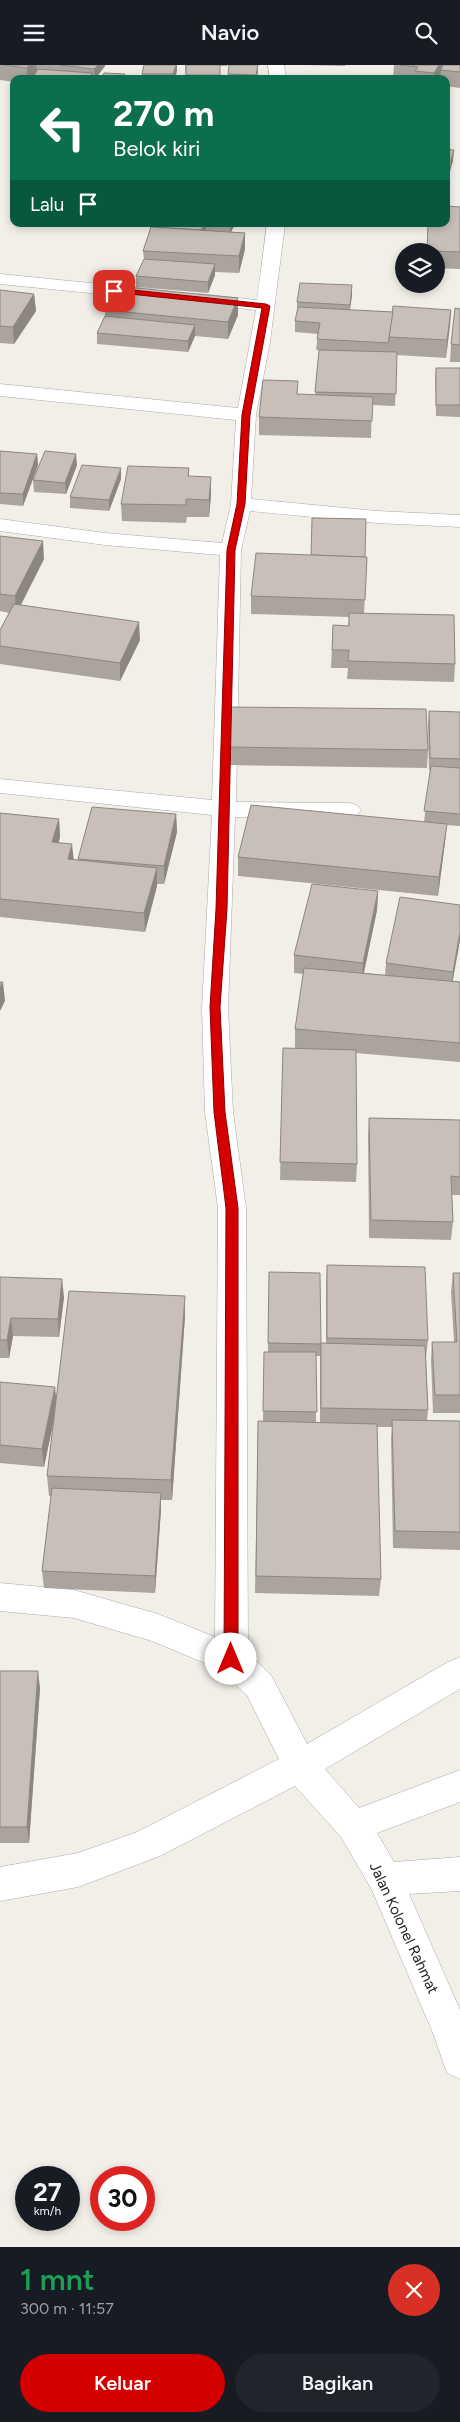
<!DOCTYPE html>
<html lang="id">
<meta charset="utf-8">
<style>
:root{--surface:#171b24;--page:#20242c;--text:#f1f3f6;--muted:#9ea1a6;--accent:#d40000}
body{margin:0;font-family:Figtree,sans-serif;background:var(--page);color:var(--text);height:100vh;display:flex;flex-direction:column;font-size:19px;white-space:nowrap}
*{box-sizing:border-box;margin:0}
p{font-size:16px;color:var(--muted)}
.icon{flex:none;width:28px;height:28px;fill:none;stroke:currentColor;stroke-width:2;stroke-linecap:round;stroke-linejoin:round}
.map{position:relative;height:2182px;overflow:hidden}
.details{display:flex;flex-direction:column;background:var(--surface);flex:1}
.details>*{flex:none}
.banner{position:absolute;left:10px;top:10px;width:440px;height:152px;border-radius:10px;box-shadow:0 2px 8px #0003;background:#0b6e4f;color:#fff;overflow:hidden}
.controls{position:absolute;left:395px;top:178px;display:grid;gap:10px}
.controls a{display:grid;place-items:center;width:50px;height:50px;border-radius:50%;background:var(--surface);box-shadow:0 2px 8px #0003;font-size:25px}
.speed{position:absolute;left:15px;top:2101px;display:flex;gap:10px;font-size:25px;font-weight:700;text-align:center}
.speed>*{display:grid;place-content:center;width:65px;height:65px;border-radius:50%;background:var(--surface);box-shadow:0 2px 8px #0003;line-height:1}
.speed small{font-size:12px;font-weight:400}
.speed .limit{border:8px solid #d22;background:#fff;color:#111}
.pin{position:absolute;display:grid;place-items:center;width:42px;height:42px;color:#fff;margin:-21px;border-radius:10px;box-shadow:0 2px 8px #0006}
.me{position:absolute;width:55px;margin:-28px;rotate:0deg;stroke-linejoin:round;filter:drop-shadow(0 0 4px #0008)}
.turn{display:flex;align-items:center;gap:18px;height:105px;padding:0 20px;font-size:22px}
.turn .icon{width:65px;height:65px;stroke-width:2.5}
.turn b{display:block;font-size:35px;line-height:42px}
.then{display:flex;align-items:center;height:48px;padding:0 20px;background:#0003;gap:10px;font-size:19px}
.round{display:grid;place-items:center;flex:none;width:52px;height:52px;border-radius:26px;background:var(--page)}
.head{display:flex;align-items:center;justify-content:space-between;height:85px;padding:0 20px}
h1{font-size:30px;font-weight:600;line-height:38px;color:#1e9e55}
.button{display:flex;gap:10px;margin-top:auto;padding:10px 20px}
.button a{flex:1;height:58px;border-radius:30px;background:var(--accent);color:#fff;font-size:20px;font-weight:600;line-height:58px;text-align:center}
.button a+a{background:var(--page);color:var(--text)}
header{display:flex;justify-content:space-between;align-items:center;height:65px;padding:0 20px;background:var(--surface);font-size:22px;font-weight:600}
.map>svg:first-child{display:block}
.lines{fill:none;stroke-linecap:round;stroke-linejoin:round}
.street-casing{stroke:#a9a9a9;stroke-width:1}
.street{fill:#fff;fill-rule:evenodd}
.wall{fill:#aba49e;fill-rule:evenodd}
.shaded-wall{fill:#8b8681}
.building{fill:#c7bfb8;stroke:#8b8681}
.route{fill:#d40000;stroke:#8a0000}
.labels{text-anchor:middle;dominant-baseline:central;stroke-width:4.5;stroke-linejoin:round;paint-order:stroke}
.near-street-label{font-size:15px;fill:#222;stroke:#fff}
</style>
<header><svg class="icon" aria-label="menu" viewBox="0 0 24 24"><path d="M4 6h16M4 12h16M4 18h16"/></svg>Navio<svg class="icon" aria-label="search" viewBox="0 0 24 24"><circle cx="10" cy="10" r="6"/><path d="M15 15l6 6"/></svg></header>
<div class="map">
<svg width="460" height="2182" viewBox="0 0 460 2182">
<rect width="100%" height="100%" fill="#f2efe9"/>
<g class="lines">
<!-- street casing -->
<g class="street-casing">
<g id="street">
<polygon points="268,0 284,0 286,14 270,14"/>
<polygon points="267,159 285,159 270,277 256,350 251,434 377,446 460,450 460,462 377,458 250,446 241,485 236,737 349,738 357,740 361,745 357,750 349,752 235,752 228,943 233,1047 246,1143 248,1588 271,1610 307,1679 448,1597 460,1592 460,1624 325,1704 359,1743 460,1705 460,1737 377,1768 394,1797 460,1792 460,1826 409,1829 460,1945 460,2014 447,2008 433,1968 372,1825 341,1772 295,1721 160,1791 78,1822 0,1836 0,1802 78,1788 137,1767 279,1694 247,1630 219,1604 152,1576 74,1553 0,1546 0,1518 74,1525 158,1549 215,1572 218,1143 205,1047 202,943 212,750 0,728 0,714 212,735 220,490 105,480 0,466 0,454 105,468 222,478 231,439 236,355 0,331 0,319 238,343 256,245 200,239 194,238 191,234 194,230 200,229 257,235"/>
<polygon points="0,209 150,224 156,225 159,229 156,233 150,234 0,219"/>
</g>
</g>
<!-- street -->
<use href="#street" class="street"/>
</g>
<!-- wall -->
<g class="wall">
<polygon points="0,0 105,0 105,1 95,14 32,14 35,9 31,14 14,14 14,17 0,15"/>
<polygon points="144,0 177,0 177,5 175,14 142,14 142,9"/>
<polygon points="185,0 227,0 227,1 220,1 220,14 186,14"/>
<polygon points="305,0 345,0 345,1"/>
<polygon points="394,0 460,0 460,23 446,21 446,14 440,14 440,11 439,14 393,14"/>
<polygon points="258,5 257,14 228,14 228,9"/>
<polygon points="446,84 453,96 450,106 448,106 446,118"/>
<polygon points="460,142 460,204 436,203 436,186"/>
<polygon points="149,159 235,159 231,167 245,168 245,184 239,208 215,207 215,210 208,228 136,222 136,211 144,195 143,186 153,161 149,161"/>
<polygon points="352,220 350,245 393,247 451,245 446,293 397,290 395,341 372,340 371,373 259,370 259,352 298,329 315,330 319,285 316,285 318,269 295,267 295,256 297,248 297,237"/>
<polygon points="0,225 34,229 36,246 14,279 0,278"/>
<polygon points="238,233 238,250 228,274 195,271 188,287 97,279 97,268 105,251 105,245"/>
<polygon points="460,244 460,297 450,297 451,279"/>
<polygon points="436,303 460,303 460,352 436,351 435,314"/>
<polygon points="0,386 37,389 38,400 23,441 0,439"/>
<polygon points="77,400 66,429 34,427 33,415"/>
<polygon points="189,403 189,411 211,430 209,452 187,452 186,458 122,456 121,439"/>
<polygon points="121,414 109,446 70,443 70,432"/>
<polygon points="0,471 44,494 21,540 140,575 120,616 0,599 0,565 9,548 0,546"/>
<polygon points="365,492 367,492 364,548 455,599 454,617 347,614 348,603 331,603 333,560 348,561 349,552 251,549 251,531"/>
<polygon points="429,646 460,647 460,761 446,760 445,777 438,831 238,811 238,792 424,757 430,705 429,705 428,658"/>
<polygon points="228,682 428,685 427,703 228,700"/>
<polygon points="0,748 59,754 60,772 59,777 73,795 78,795 78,794 176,749 177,767 164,819 157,819 157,821 145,867 0,852"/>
<polygon points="378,826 377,845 364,908 385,910 386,898 460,840 453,916 460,917 460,997 356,988 357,1099 356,1117 280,1115 283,983 303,984 295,983 295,964 304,909 294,908 294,890"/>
<polygon points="369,1053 460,1055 460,1130 452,1130 453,1157 451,1175 369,1173 368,1072"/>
<path d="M 327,1200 L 428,1275 L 426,1293 L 428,1345 L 427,1356 L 460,1356 L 460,1485 L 393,1483 L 391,1373 L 392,1362 L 377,1362 L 381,1514 L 379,1531 L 255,1528 L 258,1356 L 263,1356 L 264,1287 L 268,1287 L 269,1207 L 321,1278 L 326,1279 L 326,1219 ZM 316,1291 L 320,1291 L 320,1357 L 316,1357 Z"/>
<polygon points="453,1208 460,1208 460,1348 433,1348 431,1295 432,1277 454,1277 451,1227"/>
<polygon points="0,1212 64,1232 59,1272 13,1271 9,1293 0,1293"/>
<polygon points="185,1251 172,1435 161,1435 161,1445 155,1528 44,1523 42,1506 51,1431 49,1431 47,1411 54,1354 44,1402 0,1398 0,1317 56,1334"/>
<polygon points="0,1606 40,1623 29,1778 0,1778"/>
</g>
<!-- shaded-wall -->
<g class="shaded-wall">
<polygon points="29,0 36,0 37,7 31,14 27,14 27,3"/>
<polygon points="98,0 105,0 105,1 95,14 94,4"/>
<polygon points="176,0 177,0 177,5 175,14 173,14 173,9"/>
<polygon points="258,0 258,5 257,14 256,14"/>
<polygon points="439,0 447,0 441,5 440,11 439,14 434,14 434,8"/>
<polygon points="454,85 453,96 450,106 451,95"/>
<polygon points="448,102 448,112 446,118 446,110"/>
<polygon points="204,159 206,159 206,166 200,168"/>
<polygon points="230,159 235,159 230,169"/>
<polygon points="245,168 245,184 239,208 239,191"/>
<polygon points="215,199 215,210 208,228 208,217"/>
<polygon points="352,220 352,231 349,251 350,240"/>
<polygon points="34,229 36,246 14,279 13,262"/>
<polygon points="238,233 238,250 228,274 228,257"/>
<polygon points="451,245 450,261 446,293 447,275"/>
<polygon points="195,260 195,271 188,287 188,276"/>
<polygon points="37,389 38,400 23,441 23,429"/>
<polygon points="76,389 77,400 66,429 65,418"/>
<polygon points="121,403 121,414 109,446 109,435"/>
<polygon points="211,412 211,430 209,452 209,435"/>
<polygon points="43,476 44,494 16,549 15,531"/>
<polygon points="139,557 140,575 120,616 120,598"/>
<polygon points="176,749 177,767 164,819 164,801"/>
<polygon points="59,754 60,772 53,795 52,777"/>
<polygon points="447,759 445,777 438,831 439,812"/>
<polygon points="72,779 74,797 68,794"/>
<polygon points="157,803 157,821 145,867 144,848"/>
<polygon points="378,826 377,845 362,916 363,898"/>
<polygon points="460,867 460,876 451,925 453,907"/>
<polygon points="3,917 5,936 0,946 0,923"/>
<polygon points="62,1214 64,1232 59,1272 58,1254"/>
<polygon points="185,1231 185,1251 172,1435 171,1415"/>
<polygon points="11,1253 13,1271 9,1293 7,1275"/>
<polygon points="55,1322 57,1340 44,1402 42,1384"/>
<polygon points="161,1428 161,1445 155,1528 155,1511"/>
<polygon points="38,1606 40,1623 29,1778 27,1762"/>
</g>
<!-- building -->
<g class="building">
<polygon points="4,0 29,0 27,3"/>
<polygon points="60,0 98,0 94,4"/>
<polygon points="144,0 176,0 173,9 142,9"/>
<rect x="186" y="0" width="34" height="10"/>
<polygon points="229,0 258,0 256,10 228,9"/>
<polygon points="400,0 439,0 434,8 415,6 418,2"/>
<polygon points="443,0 460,0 460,7 441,5"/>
<polygon points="38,4 92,8 89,14 32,14"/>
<polygon points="104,8 125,9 123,14 101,14"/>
<polygon points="446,84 454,85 451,95 446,95"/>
<polygon points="446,102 448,102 446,110"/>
<polygon points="446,141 460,142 460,187 427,186 428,159 446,159"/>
<polygon points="154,159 204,159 201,165 152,162"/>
<polygon points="151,162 245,168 239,191 143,186"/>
<polygon points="144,194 215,199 208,217 136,211"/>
<polygon points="300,218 352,220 350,240 297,237"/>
<polygon points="116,221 238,233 228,257 105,245"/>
<polygon points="0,225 34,229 13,262 0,261"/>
<polygon points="393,241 451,245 447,275 389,272"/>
<polygon points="298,242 393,247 388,278 317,274 320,258 295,256"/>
<polygon points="455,243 460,244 460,280 451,279"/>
<polygon points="105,251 195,260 188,276 97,268"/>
<polygon points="319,285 397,287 396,329 315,327"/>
<rect x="436" y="303" width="24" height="37"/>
<polygon points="263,315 298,316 297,329 373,332 372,356 259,352"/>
<polygon points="0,386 37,389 23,429 0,428"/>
<polygon points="45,386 76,389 65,418 33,415"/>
<polygon points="82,400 121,403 109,435 70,432"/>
<polygon points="128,401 189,403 188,411 211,412 209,435 186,434 186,440 121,439"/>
<polygon points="312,453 366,454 365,492 311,490"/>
<polygon points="0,471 43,476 15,531 0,529"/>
<polygon points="256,488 367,492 365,535 251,531"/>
<polygon points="14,539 139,557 120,598 0,581 0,565"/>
<polygon points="349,548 454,550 455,599 348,596 349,585 332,585 333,560 349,561"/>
<polygon points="229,642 426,644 428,685 228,682"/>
<polygon points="429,646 460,647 460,694 430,693"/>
<polygon points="431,701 460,703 460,749 424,746"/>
<polygon points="251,740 447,759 439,812 238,792"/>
<polygon points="92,742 176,749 164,801 78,794"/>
<polygon points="0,748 59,754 52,777 72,779 68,794 157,803 144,848 0,834"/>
<polygon points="312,819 378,826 363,898 294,890"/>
<polygon points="400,832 460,840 460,867 453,907 386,898"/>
<polygon points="304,903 460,917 460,978 295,964"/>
<polygon points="0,917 3,917 0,923"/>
<polygon points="283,983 356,985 357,1099 280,1097"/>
<polygon points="369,1053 460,1055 460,1112 451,1111 453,1157 371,1155"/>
<polygon points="327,1200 425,1202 428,1275 327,1273"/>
<polygon points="269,1207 320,1208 321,1279 268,1278"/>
<polygon points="453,1208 460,1208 460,1330 435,1330 432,1277 457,1277"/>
<polygon points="0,1212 62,1214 58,1254 11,1253 7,1275 0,1275"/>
<polygon points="69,1226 185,1231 171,1415 47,1411"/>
<polygon points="321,1278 425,1281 428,1345 321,1343"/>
<polygon points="264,1287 316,1287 317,1347 263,1346"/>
<polygon points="0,1317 55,1322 42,1384 0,1380"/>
<polygon points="392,1355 460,1356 460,1467 395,1466"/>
<polygon points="258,1356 377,1359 381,1514 256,1511"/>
<polygon points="52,1423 161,1428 155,1511 42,1506"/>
<polygon points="0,1606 38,1606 27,1762 0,1762"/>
</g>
<!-- route -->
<polygon class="route" points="114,223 266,239 270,241 250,350 245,439 235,485 227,844 220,942 225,1047 238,1143 238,1594 236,1598 231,1600 226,1598 224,1594 226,1143 214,1047 210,942 216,844 227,485 237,439 242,350 262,243 111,227 110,226"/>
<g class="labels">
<!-- near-street labels -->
<g class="near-street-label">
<text transform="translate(404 1863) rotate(65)">Jalan Kolonel Rahmat</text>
</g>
</g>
</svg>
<div class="controls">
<a><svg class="icon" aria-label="layers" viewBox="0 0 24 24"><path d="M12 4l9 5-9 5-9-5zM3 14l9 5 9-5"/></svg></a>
</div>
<div class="speed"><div>27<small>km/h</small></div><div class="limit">30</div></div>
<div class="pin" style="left:114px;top:226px;background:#d93025"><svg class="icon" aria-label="arrive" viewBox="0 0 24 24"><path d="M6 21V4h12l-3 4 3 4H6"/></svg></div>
<svg class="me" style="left:231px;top:1594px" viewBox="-20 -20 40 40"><circle r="19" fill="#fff"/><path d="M0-13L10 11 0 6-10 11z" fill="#d40000"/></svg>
<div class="banner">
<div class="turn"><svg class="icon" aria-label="left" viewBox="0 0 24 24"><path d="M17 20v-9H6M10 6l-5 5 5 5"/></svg><div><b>270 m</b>Belok kiri</div></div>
<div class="then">Lalu<svg class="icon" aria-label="arrive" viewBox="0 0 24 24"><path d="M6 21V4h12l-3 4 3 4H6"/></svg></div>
</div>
</div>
<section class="details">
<div class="head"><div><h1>1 mnt</h1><p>300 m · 11:57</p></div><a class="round" style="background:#d93025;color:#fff"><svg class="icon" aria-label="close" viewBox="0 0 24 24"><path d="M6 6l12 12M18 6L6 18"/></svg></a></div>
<div class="button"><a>Keluar</a><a>Bagikan</a></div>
</section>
